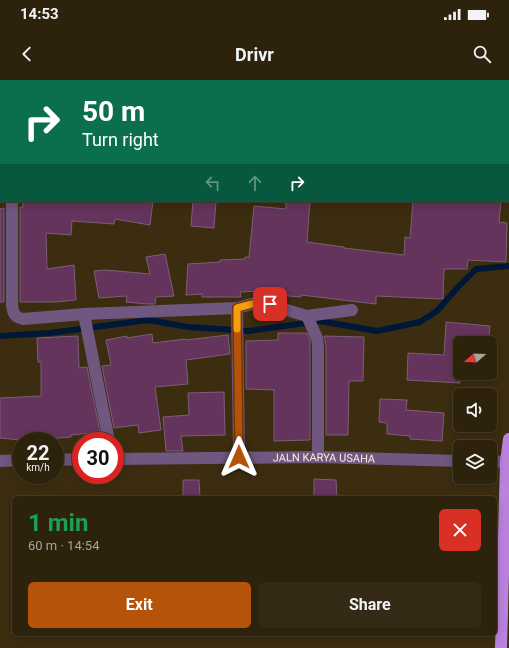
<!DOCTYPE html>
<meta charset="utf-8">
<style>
:root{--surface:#2d220c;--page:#352a15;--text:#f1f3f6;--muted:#a7a49d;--line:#483f2d;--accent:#b45309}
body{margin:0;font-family:Roboto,sans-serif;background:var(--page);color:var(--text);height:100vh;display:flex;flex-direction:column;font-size:15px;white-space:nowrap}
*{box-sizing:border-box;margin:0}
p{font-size:13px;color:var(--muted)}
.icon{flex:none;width:22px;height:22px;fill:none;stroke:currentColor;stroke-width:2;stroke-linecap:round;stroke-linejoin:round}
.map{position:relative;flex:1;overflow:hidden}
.sheet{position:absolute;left:12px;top:416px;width:485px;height:140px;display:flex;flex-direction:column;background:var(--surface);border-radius:6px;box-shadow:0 2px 10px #0003,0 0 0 1px var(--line)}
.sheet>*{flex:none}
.hud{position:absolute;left:0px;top:0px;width:509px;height:122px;box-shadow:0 2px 10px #0003,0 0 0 1px var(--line);background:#0b6e4f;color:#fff;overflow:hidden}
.needle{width:26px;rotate:251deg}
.fabs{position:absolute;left:453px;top:256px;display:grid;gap:8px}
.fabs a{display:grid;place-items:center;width:44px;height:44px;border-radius:6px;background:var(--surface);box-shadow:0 2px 10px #0003,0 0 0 1px var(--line);font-size:20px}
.speed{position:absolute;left:12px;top:352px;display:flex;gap:8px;font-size:20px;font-weight:700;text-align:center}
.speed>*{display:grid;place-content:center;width:52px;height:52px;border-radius:50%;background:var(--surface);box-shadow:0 2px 10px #0003,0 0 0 1px var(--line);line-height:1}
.speed small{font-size:10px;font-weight:400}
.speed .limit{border:6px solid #d22;background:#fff;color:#111}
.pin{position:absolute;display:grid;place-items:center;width:34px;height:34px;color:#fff;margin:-17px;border-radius:8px;box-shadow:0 2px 6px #0006}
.me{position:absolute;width:44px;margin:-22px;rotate:0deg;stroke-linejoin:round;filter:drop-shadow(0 0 3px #0008)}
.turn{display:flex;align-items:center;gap:14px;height:84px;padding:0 16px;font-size:18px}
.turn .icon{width:52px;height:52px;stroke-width:2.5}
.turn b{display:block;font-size:28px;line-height:34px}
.lanes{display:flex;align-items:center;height:38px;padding:0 16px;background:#0003;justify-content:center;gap:20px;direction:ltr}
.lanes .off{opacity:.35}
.round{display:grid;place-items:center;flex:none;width:42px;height:42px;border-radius:6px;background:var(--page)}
.overview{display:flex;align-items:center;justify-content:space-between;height:68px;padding:0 16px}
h1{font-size:24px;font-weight:700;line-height:30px;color:#1e9e55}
.action{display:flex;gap:8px;margin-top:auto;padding:8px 16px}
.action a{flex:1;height:46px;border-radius:6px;background:var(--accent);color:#fff;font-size:16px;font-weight:700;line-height:46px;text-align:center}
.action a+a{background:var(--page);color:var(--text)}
.status{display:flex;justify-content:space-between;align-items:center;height:28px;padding:0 20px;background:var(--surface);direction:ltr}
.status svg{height:11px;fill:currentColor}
header{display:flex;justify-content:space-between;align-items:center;height:52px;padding:0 16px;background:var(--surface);font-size:18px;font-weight:700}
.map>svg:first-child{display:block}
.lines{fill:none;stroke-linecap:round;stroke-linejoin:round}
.stream{stroke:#001737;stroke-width:6}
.building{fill:#65345c;stroke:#7b5f76}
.minor{stroke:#6f577f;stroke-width:12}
.trunk{stroke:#b982dc;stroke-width:12}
.route-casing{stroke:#753606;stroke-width:10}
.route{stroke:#b45309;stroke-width:7}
.slow{stroke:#f59e0b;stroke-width:7}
.labels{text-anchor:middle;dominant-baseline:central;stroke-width:4;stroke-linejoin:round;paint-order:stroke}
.street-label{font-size:11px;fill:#f8eede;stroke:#322305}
</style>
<div class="status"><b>14:53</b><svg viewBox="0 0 49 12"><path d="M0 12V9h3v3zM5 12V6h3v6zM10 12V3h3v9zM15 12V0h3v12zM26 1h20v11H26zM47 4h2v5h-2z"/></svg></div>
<header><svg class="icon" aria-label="back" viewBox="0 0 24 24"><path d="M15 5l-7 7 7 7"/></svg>Drivr<svg class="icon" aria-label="search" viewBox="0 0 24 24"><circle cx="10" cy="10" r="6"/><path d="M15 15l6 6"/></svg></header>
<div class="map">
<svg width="509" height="568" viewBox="0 0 509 568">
<rect width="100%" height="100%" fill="#3c2d10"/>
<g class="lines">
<!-- stream -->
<polyline class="stream" points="0,256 50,253 148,240 188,247 249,251 320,241 377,251 420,242 437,231 458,207 476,189 509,186"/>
</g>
<!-- building -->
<g class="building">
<polygon points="23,121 153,121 150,145 115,139 114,144 72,141 71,155 46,153 47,189 74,185 76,220 55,222 20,222 20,127 23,127"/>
<polygon points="193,121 216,121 214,148 191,146"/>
<polygon points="286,121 310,121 307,162 344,167 344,168 404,175 405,157 410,158 413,121 501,121 499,142 507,143 506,182 468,180 467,189 444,189 443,219 376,216 376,224 301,215 301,217 277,215 278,210 240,212 241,217 202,217 202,214 186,215 188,184 220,182 220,180 245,179 245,177 249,177 254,126 286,129"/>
<polygon points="4,128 4,222 0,222 0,129"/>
<polygon points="165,174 174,216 156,217 155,224 147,224 126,222 127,216 99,218 94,191 106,190 150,194 146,177"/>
<polygon points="446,242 490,246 488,263 460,263 460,303 407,300 408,273 444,275"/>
<polygon points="278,253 307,253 310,260 310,360 274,361 274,310 246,309 246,261 278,260"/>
<polygon points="152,254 153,263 185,259 186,260 228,255 230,274 186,280 188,304 155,307 161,350 139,353 138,345 114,348 102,286 111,285 106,260 127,256 127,258"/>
<polygon points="78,256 79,288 87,287 100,352 71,355 71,357 46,359 21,360 0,358 0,318 41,316 41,282 38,282 37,258"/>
<polygon points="324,256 364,257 363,301 349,301 348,355 326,355 326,266"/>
<polygon points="224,312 225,355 181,356 183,371 166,371 163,337 189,335 188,313"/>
<polygon points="380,319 407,320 406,330 444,333 442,361 410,359 410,356 387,354 387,343 379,342"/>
<polygon points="314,399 336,400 337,418 314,418"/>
<polygon points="183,400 199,400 200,418 183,418"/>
</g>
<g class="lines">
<!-- minor -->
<g class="minor">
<polyline points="10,0 10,1"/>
<polyline points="132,1 132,0"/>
<polyline points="251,1 251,0"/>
<path d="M 12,121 L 12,225 C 13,233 14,237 23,239 L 84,234 L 237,228 L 255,223 L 263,223 L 307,236 L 352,230"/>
<polyline points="237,228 239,377"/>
<polyline points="84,234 109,361"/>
<polyline points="307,236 317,258 318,266 318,377"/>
<path id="s1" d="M 115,379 L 318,377 L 460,381"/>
<polyline points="55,380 81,379"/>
<polyline points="0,381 21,380"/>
<polyline points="490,381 506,382"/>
</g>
<!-- trunk -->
<polyline class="trunk" points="501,568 506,382 509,359"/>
</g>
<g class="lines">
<!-- route casing -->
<g class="route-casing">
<path id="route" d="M 239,377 L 237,228 C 248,225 258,221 270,224"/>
</g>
<!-- route -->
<use href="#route" class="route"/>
<!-- slow -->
<polyline class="slow" points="237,249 237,228 252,224"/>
</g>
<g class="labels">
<!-- street labels -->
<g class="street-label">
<text stroke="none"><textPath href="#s1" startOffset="209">JALN KARYA USAHA</textPath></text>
</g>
</g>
</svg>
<div class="fabs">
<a><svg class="needle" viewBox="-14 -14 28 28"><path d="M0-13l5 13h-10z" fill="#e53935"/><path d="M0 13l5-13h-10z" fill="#a7a49d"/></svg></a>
<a><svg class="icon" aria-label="sound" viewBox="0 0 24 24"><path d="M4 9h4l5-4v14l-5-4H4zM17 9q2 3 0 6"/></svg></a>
<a><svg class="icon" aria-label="layers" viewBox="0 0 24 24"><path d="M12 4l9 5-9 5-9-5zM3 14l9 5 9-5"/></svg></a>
</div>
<div class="speed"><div>22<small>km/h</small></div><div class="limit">30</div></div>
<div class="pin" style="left:270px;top:224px;background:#d93025"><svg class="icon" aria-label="arrive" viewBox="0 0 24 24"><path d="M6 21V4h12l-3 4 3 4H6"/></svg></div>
<svg class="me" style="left:239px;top:377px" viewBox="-20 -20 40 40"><path d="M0-17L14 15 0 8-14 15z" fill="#b45309" stroke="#fff" stroke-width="4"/></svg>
<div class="hud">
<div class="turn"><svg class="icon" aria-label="right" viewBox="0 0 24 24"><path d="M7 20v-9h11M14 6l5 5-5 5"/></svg><div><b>50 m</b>Turn right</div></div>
<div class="lanes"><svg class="icon off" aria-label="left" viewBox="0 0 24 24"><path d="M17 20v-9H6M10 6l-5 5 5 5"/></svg><svg class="icon off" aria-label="ahead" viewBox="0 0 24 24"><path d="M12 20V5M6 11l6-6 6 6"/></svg><svg class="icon" aria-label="right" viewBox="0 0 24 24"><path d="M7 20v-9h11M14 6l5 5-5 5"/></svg></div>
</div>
<section class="sheet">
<div class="overview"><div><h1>1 min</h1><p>60 m · 14:54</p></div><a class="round" style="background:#d93025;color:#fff"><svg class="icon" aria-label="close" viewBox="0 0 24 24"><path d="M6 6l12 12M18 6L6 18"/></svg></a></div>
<div class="action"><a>Exit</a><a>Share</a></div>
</section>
</div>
